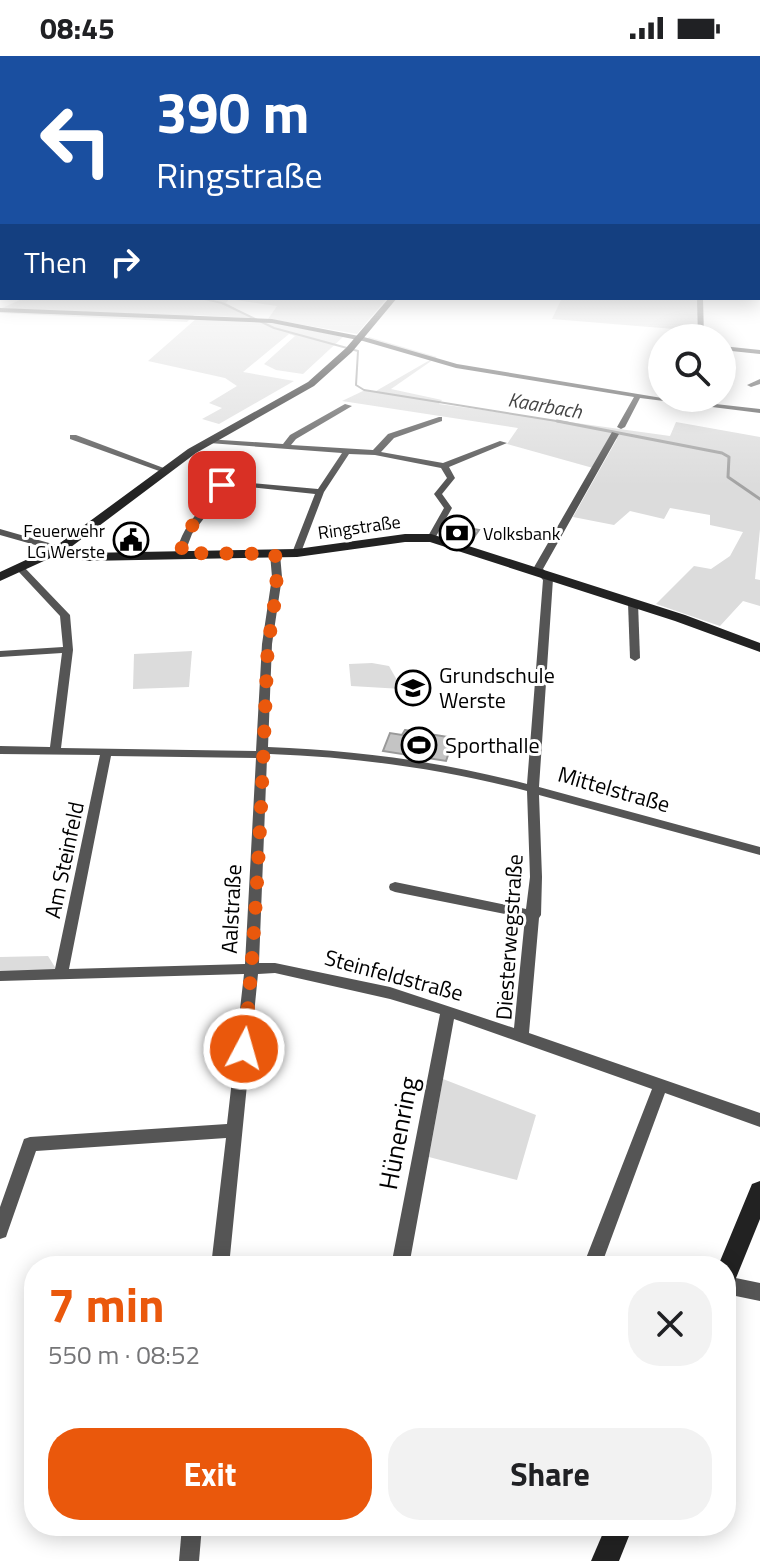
<!DOCTYPE html>
<meta charset="utf-8">
<style>
:root{--surface:#fff;--page:#f2f2f2;--text:#202124;--muted:#757577;--accent:#ea580c}
body{margin:0;font-family:"Titillium Web",sans-serif;background:var(--page);color:var(--text);height:100vh;display:flex;flex-direction:column;font-size:30px;white-space:nowrap}
*{box-sizing:border-box;margin:0}
p{font-size:26px;color:var(--muted)}
.icon{flex:none;width:44px;height:44px;fill:none;stroke:currentColor;stroke-width:2;stroke-linecap:round;stroke-linejoin:round}
.map{position:relative;flex:1;overflow:hidden}
.sheet{position:absolute;left:24px;top:1200px;width:712px;height:280px;display:flex;flex-direction:column;background:var(--surface);border-radius:32px;box-shadow:0 4px 20px #0003}
.sheet>*{flex:none}
.guide{position:absolute;left:0px;top:0px;width:760px;height:244px;box-shadow:0 4px 20px #0003;background:#1a4fa0;color:#fff;overflow:hidden}
.buttons{position:absolute;left:648px;top:268px;display:grid;gap:16px}
.buttons a{display:grid;place-items:center;width:88px;height:88px;border-radius:50%;background:var(--surface);box-shadow:0 4px 20px #0003;font-size:40px}
.pin{position:absolute;display:grid;place-items:center;width:68px;height:68px;color:#fff;margin:-34px;border-radius:16px;box-shadow:0 4px 12px #0006}
.me{position:absolute;width:88px;margin:-44px;rotate:6deg;stroke-linejoin:round;filter:drop-shadow(0 0 6px #0008)}
.turn{display:flex;align-items:center;gap:28px;height:168px;padding:0 24px;font-size:36px}
.turn .icon{width:104px;height:104px;stroke-width:2.5}
.turn b{display:block;font-size:56px;line-height:68px}
.then{display:flex;align-items:center;height:76px;padding:0 24px;background:#0003;gap:16px;font-size:30px}
.round{display:grid;place-items:center;flex:none;width:84px;height:84px;border-radius:32px;background:var(--page)}
.summary{display:flex;align-items:center;justify-content:space-between;height:136px;padding:0 24px}
h1{font-size:48px;font-weight:700;line-height:60px;color:var(--accent)}
.cta{display:flex;gap:16px;margin-top:auto;padding:16px 24px}
.cta a{flex:1;height:92px;border-radius:32px;background:var(--accent);color:#fff;font-size:32px;font-weight:700;line-height:92px;text-align:center}
.cta a+a{background:var(--page);color:var(--text)}
.status{display:flex;justify-content:space-between;align-items:center;height:56px;padding:0 40px;background:var(--surface);direction:ltr}
.status svg{height:22px;fill:currentColor}
.map>svg:first-child{display:block}
.green{fill:#dcdcdc}
.lines{fill:none;stroke-linecap:round;stroke-linejoin:round}
.stream-far1{stroke:#a3a3a3;stroke-width:2}
.stream{stroke:#a3a3a3;stroke-width:3}
.building{fill:#c4c4c4;stroke:#999;stroke-width:2}
.street{fill:#555;fill-rule:evenodd}
.secondary{fill:#222;fill-rule:evenodd}
.route{stroke:#ea580c;stroke-width:14;stroke-dasharray:0 25.2}
.labels{text-anchor:middle;dominant-baseline:central;stroke-width:6;stroke-linejoin:round;paint-order:stroke}
.far-street-label{font-size:18px;fill:#000;stroke:#fff}
.far-poi-label{font-size:18px;fill:#000;stroke:#fff;text-anchor:end}
.far-water-label{font-size:20px;font-style:italic;fill:#444;stroke:#fff}
.poi-label{font-size:22px;fill:#000;stroke:#fff;text-anchor:start}
.street-label{font-size:22px;fill:#000;stroke:#fff}
.near-street-label{font-size:26px;fill:#000;stroke:#fff}
</style>
<div class="status"><b>08:45</b><svg viewBox="0 0 49 12"><path d="M0 12V9h3v3zM5 12V6h3v6zM10 12V3h3v9zM15 12V0h3v12zM26 1h20v11H26zM47 4h2v5h-2z"/></svg></div>
<div class="map">
<svg width="760" height="1505" viewBox="0 0 760 1505">
<rect width="100%" height="100%" fill="#fff"/>
<!-- green -->
<g class="green">
<polygon points="24,242 387,242 357,278 268,263 277,250 229,243 226,247 252,262 194,259 187,266 0,257 0,253"/>
<polygon points="562,242 698,242 698,275 552,263"/>
<polygon points="197,262 271,266 343,281 303,318 276,314 264,308 295,280 289,278 243,316 294,325 219,368 202,363 222,352 209,347 237,330 225,322 148,305"/>
<polygon points="369,281 437,301 391,333 442,344 439,348 670,380 676,366 760,381 760,473 755,523 760,524 760,550 743,545 720,570 656,548 694,510 711,513 730,500 743,476 710,469 710,459 670,452 664,463 630,455 614,469 573,461 617,383 609,382 593,412 507,388 518,372 342,345 363,335 376,335 430,304 366,284"/>
<polygon points="192,595 189,631 133,633 134,598"/>
<polygon points="372,607 389,610 402,633 351,630 349,608"/>
<polygon points="48,900 58,916 0,919 0,901"/>
<polygon points="443,1023 536,1059 517,1124 429,1101"/>
</g>
<g class="lines">
<!-- stream-far1 -->
<polyline class="stream-far1" points="200,242 222,247 274,272 358,295 356,329 364,334 569,367"/>
<!-- stream -->
<polyline class="stream" points="557,365 722,397 729,401 728,421 760,443"/>
</g>
<!-- building -->
<g class="building">
<polygon points="446,468 479,474 472,484 456,483 441,478"/>
<polygon points="405,674 454,682 446,705 383,695 390,677 402,679"/>
</g>
<g class="lines">
<!-- street -->
<g class="street">
<rect x="758" y="235" width="2" height="4"/>
<polygon points="697,242 703,242 704,282 698,282"/>
<polygon points="0,252 272,263 364,281 457,308 662,342 760,353 760,357 640,342 625,371 621,373 617,371 634,341 456,312 363,285 272,267 0,256"/>
<polygon points="722,290 760,294 760,298 722,294"/>
<polygon points="760,323 760,328 751,331 747,329"/>
<path d="M 345,348 L 352,350 L 296,383 L 291,389 L 373,394 L 388,378 L 439,361 L 442,361 L 442,365 L 394,382 L 381,396 L 443,407 L 500,385 L 507,387 L 449,411 L 455,422 L 442,438 L 452,452 L 434,484 L 431,485 L 427,482 L 444,452 L 434,438 L 447,422 L 441,412 L 375,399 L 349,398 L 324,436 L 300,499 L 297,500 L 292,497 L 315,438 L 239,430 L 225,431 L 214,449 L 192,478 L 184,499 L 178,499 C 176,474 207,449 219,427 L 239,426 L 318,433 L 342,397 L 209,387 L 206,387 L 206,383 L 283,388 L 290,379 Z"/>
<path d="M 612,376 L 619,378 L 543,513 L 553,523 L 539,731 L 760,791 L 760,799 L 539,739 L 542,821 L 541,859 L 539,862 L 529,977 L 760,1057 L 760,1071 L 665,1037 L 601,1210 L 583,1210 L 652,1033 L 454,963 L 409,1210 L 391,1210 L 440,958 L 390,943 L 275,917 L 258,918 L 229,1210 L 211,1210 L 226,1082 L 36,1095 L 8,1175 L 6,1181 L 0,1183 L 0,1151 L 24,1083 L 30,1081 L 227,1068 L 244,918 L 0,925 L 0,915 L 55,913 L 100,699 L 0,698 L 0,690 L 50,691 L 62,597 L 0,601 L 0,595 L 63,591 L 60,560 L 18,515 L 18,511 L 24,511 L 70,559 L 73,594 L 61,692 L 256,695 L 262,588 L 272,521 L 270,498 L 275,495 L 280,498 L 282,521 L 272,588 L 268,691 C 356,694 442,706 527,728 L 543,524 L 533,513 ZM 270,698 C 357,701 442,713 527,735 L 530,821 L 526,853 L 395,826 L 390,828 L 389,831 L 390,834 L 395,836 L 525,862 L 514,972 L 390,931 L 275,907 L 259,907 L 267,702 ZM 111,700 L 256,702 L 245,908 L 69,913 Z"/>
<polygon points="70,379 76,379 169,414 162,416 70,383"/>
<polygon points="0,473 63,491 65,493 60,496 0,479"/>
<polygon points="633,544 638,547 640,602 635,605 630,602 628,547"/>
<polygon points="726,1220 760,1227 760,1245 726,1238"/>
<polygon points="182,1470 202,1470 199,1505 179,1505"/>
</g>
<!-- secondary -->
<g class="secondary">
<polygon points="389,242 397,242 352,296 314,330 196,397 67,494 86,497 297,493 405,478 431,478 685,559 760,587 760,596 675,565 430,486 405,486 297,501 86,505 57,499 0,525 0,516 56,490 188,393 308,326 346,292"/>
<polygon points="760,1125 760,1163 734,1227 726,1230 726,1210 718,1210 752,1128"/>
<polygon points="606,1470 633,1470 619,1505 591,1505"/>
</g>
</g>
<!-- sky -->
<linearGradient id="sky" x2="0" y2="1"><stop stop-color="#8cadcc"/><stop offset="0.51" stop-color="#fff"/><stop offset="1" stop-color="#fff" stop-opacity="0"/></linearGradient>
<rect width="760" height="430" fill="url(#sky)"/>
<g class="lines">
<!-- route -->
<path class="route" d="M 222,429 C 211,456 184,467 181,497 L 275,498 C 281,535 268,571 267,608 C 262,736 257,865 244,993"/>
</g>
<!-- icons -->
<defs>
<g id="bank-ring" transform="scale(1.8)"><circle r="9.5" fill="#fff" stroke="#000" stroke-width="1.5"/><path d="M-6-4H6V4H-6ZM0-2.3a2.3 2.3 0 1 0 0 4.6a2.3 2.3 0 1 0 0-4.6Z" fill="#000"/></g>
<g id="civic-ring" transform="scale(1.8)"><circle r="9.5" fill="#fff" stroke="#000" stroke-width="1.5"/><path d="M-.6-6.5H3V-4.5H.6V-3L4-1V1h2V6H-6V1h2V-1L-.6-3ZM-1.2 2.5V6h2.4V2.5Z" fill="#000"/></g>
<g id="school-ring" transform="scale(1.8)"><circle r="9.5" fill="#fff" stroke="#000" stroke-width="1.5"/><path d="M0-5L7-2L0 1L-7-2ZM-4 1L0 2.5L4 1V4Q0 6-4 4Z" fill="#000"/></g>
<g id="stadium-ring" transform="scale(1.8)"><circle r="9.5" fill="#fff" stroke="#000" stroke-width="1.5"/><path d="M0-5a6.5 5 0 1 0 0 10a6.5 5 0 1 0 0-10ZM-3.5-1.8h7v3.6h-7Z" fill="#000"/></g>
</defs>
<g fill-rule="evenodd">
<use href="#bank-ring" x="457" y="477"/>
<use href="#civic-ring" x="131" y="484"/>
<use href="#school-ring" x="413" y="632"/>
<use href="#stadium-ring" x="419" y="689"/>
</g>
<g class="labels">
<!-- far-street labels -->
<g class="far-street-label">
<text transform="translate(359 471) rotate(-8)">Ringstraße</text>
</g>
<!-- far-poi labels -->
<g class="far-poi-label">
<text x="105" y="474">Feuerwehr<tspan x="105" dy="21">LG Werste</tspan></text>
<text x="483" y="477" text-anchor="start">Volksbank</text>
</g>
<!-- far-water labels -->
<g class="far-water-label">
<text transform="translate(545 349) rotate(10)">Kaarbach</text>
</g>
<!-- poi labels -->
<g class="poi-label">
<text x="439" y="619">Grundschule<tspan x="439" dy="25">Werste</tspan></text>
<text x="445" y="689">Sporthalle</text>
</g>
<!-- street labels -->
<g class="street-label">
<text transform="translate(614 733) rotate(16)">Mittelstraße</text>
<text transform="translate(64 804) rotate(-78)">Am Steinfeld</text>
<text transform="translate(231 853) rotate(-87)">Aalstraße</text>
<text transform="translate(509 881) rotate(-86)">Diesterwegstraße</text>
<text transform="translate(394 919) rotate(15)">Steinfeldstraße</text>
</g>
<!-- near-street labels -->
<g class="near-street-label">
<text transform="translate(398 1077) rotate(-79)">Hünenring</text>
</g>
</g>
</svg>
<div class="buttons">
<a><svg class="icon" aria-label="search" viewBox="0 0 24 24"><circle cx="10" cy="10" r="6"/><path d="M15 15l6 6"/></svg></a>
</div>
<div class="pin" style="left:222px;top:429px;background:#d93025"><svg class="icon" aria-label="arrive" viewBox="0 0 24 24"><path d="M6 21V4h12l-3 4 3 4H6"/></svg></div>
<svg class="me" style="left:244px;top:993px" viewBox="-20 -20 40 40"><circle r="17" fill="#ea580c" stroke="#fff" stroke-width="3"/><path d="M0-11L8 9 0 5-8 9z" fill="#fff"/></svg>
<div class="guide">
<div class="turn"><svg class="icon" aria-label="left" viewBox="0 0 24 24"><path d="M17 20v-9H6M10 6l-5 5 5 5"/></svg><div><b>390 m</b>Ringstraße</div></div>
<div class="then">Then<svg class="icon" aria-label="right" viewBox="0 0 24 24"><path d="M7 20v-9h11M14 6l5 5-5 5"/></svg></div>
</div>
<section class="sheet">
<div class="summary"><div><h1>7 min</h1><p>550 m · 08:52</p></div><a class="round"><svg class="icon" aria-label="close" viewBox="0 0 24 24"><path d="M6 6l12 12M18 6L6 18"/></svg></a></div>
<div class="cta"><a>Exit</a><a>Share</a></div>
</section>
</div>
